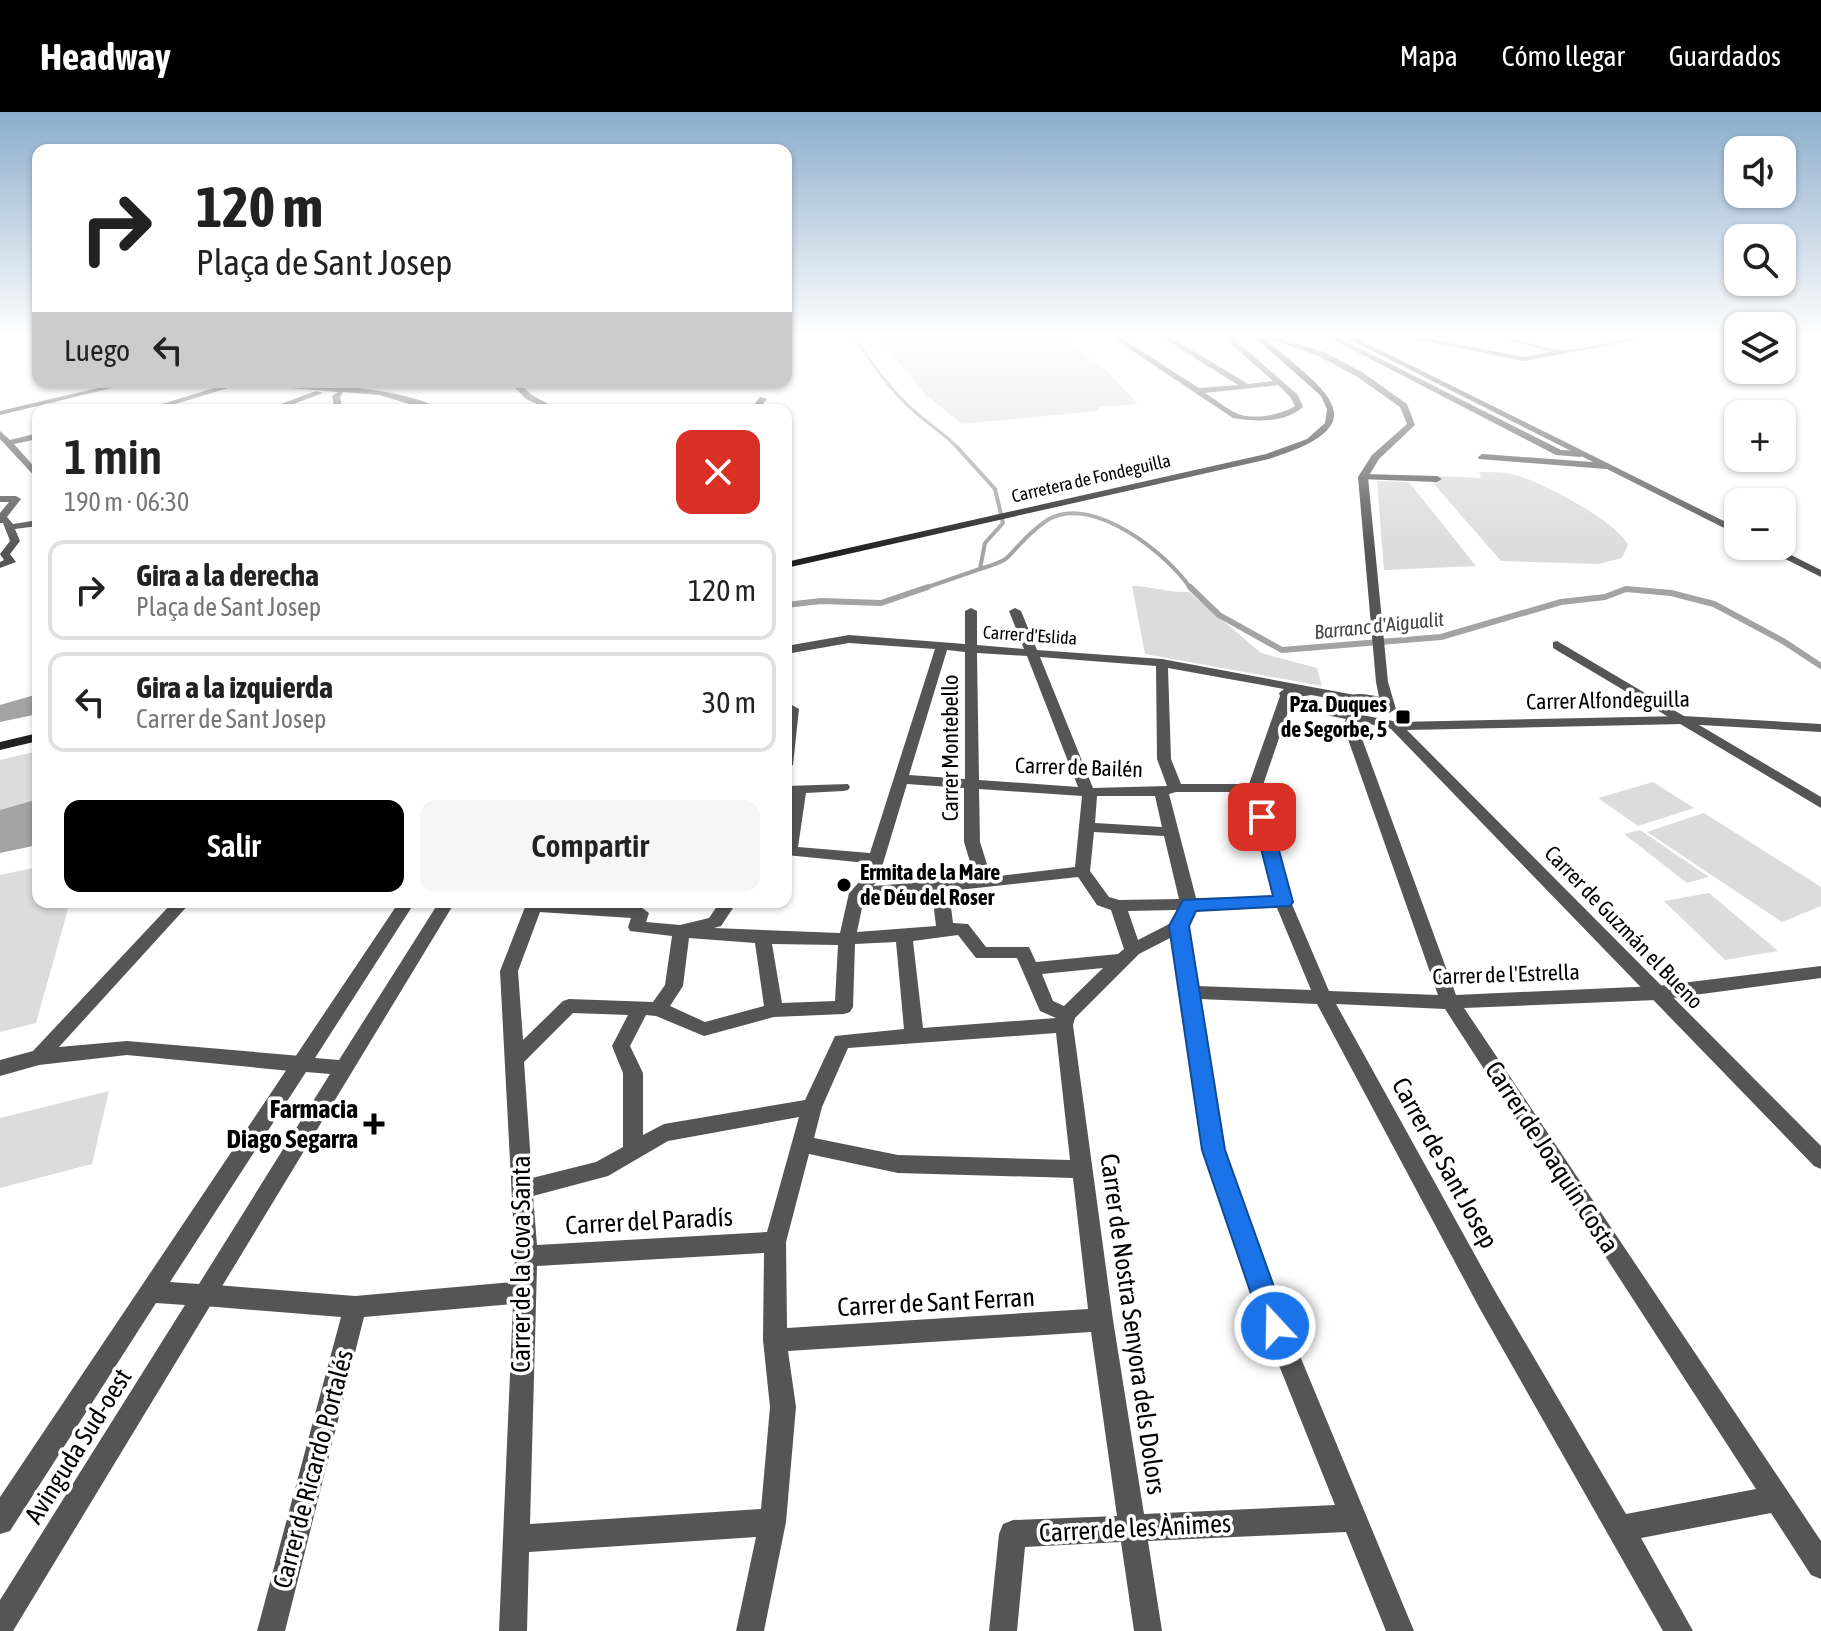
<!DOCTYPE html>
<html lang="es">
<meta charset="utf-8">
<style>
:root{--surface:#fff;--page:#f6f6f6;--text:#222;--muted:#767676;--line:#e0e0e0;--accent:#000}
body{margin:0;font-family:"Asap Condensed",sans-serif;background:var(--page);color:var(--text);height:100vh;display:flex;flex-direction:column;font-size:30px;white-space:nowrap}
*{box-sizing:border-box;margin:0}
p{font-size:26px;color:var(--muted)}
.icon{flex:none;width:44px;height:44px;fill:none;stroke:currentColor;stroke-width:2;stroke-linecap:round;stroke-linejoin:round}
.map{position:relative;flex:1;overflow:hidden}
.details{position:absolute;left:32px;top:292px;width:760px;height:504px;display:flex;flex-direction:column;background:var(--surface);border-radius:16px;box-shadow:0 2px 6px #0004}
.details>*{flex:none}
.top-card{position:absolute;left:32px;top:32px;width:760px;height:244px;border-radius:16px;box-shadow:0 2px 6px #0004;background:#fff;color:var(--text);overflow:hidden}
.controls{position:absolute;left:1724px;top:24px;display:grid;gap:16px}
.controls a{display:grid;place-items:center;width:72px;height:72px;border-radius:16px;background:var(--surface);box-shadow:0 2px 6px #0004;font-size:40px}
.pin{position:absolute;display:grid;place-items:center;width:68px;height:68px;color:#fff;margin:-34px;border-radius:16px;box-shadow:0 4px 12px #0006}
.me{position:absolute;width:88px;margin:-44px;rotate:339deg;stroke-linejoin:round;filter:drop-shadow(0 0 6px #0008)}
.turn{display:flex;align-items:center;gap:28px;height:168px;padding:0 32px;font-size:36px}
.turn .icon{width:104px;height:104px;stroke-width:2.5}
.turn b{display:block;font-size:56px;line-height:68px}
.then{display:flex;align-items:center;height:76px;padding:0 32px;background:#0003;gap:16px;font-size:30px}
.round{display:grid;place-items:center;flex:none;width:84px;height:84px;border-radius:16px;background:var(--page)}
.headline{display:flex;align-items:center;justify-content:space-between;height:136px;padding:0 32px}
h1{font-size:48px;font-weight:600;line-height:60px}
.primary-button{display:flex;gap:16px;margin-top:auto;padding:16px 32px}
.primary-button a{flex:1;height:92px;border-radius:16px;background:var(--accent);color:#fff;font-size:32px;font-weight:600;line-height:92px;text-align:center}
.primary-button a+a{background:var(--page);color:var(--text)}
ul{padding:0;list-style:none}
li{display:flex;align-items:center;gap:24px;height:100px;margin:0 16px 12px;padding:0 16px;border:4px solid var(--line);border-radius:16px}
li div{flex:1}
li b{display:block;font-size:30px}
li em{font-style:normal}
header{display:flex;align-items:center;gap:48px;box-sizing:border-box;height:112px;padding:0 40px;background:var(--accent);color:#fff}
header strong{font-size:38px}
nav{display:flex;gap:44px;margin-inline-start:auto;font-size:28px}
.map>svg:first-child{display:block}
.green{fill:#dcdcdc}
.water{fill:#a3a3a3}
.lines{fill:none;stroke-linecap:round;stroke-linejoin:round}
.stream-far2{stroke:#a3a3a3;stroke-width:3}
.stream-far1{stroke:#a3a3a3;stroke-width:4}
.stream{stroke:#a3a3a3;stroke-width:6}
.minor{fill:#555;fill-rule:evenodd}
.tertiary{fill:#555;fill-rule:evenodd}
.secondary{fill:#222;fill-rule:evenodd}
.route{fill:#1a73e8;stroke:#114b97;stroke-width:2}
.poi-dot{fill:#000;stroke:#fff;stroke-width:3}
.labels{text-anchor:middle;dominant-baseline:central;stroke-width:7;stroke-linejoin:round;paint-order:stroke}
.far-street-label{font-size:18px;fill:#000;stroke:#fff}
.far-water-label{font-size:20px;font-style:italic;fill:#444;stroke:#fff}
.street-label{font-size:22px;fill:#000;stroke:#fff}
.poi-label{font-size:22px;font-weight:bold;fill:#000;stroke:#fff;text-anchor:end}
.near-poi-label{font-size:26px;font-weight:bold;fill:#000;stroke:#fff;text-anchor:end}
.near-street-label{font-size:26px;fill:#000;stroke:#fff}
</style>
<header>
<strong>Headway</strong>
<nav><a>Mapa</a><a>Cómo llegar</a><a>Guardados</a></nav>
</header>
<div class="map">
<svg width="1821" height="1519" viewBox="0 0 1821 1519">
<rect width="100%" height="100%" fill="#fff"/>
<!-- green -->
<g class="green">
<polygon points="878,226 1061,226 1105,257 1138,292 1100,295 1097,299 962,312 926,283"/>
<path d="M 1479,360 C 1490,360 1501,360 1511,362 C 1536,366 1618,410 1628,433 L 1622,446 L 1599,452 L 1501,449 L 1433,371 L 1436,364 L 1481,366 Z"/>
<polygon points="1377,369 1409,370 1476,454 1384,458"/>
<path d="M 1132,474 C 1152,474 1168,481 1189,480 L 1261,541 L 1317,556 L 1322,574 L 1145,542 Z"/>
<polygon points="38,639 38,687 0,698 0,648"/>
<polygon points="1653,670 1694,696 1638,714 1598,686"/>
<polygon points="1704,701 1821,775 1821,794 1782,810 1647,720"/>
<polygon points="1640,718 1709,765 1687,771 1624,722"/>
<polygon points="38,755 38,790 70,790 36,911 0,920 0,763"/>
<polygon points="1709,781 1778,839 1725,848 1664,789"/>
<polygon points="109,979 92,1052 0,1076 0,1006"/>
</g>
<!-- water -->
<g class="water">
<polygon points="38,582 38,602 0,610 0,593"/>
<polygon points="38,687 38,733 0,741 0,698"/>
</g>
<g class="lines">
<!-- stream-far2 -->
<path class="stream-far2" d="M 855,226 C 873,253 891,279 915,300 C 930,313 946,323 959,337"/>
<!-- stream-far1 -->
<g class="stream-far1">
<path d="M 980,457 C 989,454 1002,451 1008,445 C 1021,431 1033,417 1049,407 C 1093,382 1169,443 1191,477"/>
<polyline points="922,477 980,457 985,431 1003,411 995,377 957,335"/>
</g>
<!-- stream -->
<g class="stream">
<polyline points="1190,475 1219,503 1282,538 1441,525 1561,490 1605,485 1626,477 1671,481 1714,492 1783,529 1821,554"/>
<polyline points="786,493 821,489 881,491 928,475"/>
</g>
<!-- minor -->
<g class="minor">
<path d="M 1113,226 L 1121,226 L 1199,276 L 1238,273 L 1163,226 L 1172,226 L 1248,272 L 1273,269 L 1224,226 L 1233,226 L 1298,283 L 1303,295 C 1285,311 1256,310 1233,306 ZM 1278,273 L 1291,286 L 1295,294 C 1281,303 1254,308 1238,302 C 1227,297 1215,287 1205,281 Z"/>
<polygon points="1330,226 1339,226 1561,338 1581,339 1585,342 1581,345 1556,343"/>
<path d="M 1410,226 L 1426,226 L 1524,245 L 1552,240 L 1502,226 C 1523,226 1544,238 1564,238 C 1592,237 1618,226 1646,226 L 1524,249 Z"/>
<polygon points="123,270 137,270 0,303 0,299"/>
<path d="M 234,270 C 289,270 396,272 443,298 L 430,298 L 379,283 L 343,280 L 340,285 L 343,298 L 335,298 L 332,284 L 338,280 L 242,272 L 155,298 L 142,298 Z"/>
<polygon points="509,270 517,270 532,283 548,292 536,298 525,298 537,292 526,287"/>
<polygon points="316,279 323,281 277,298 265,298"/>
<polygon points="760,285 767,287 758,298 750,298"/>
<polygon points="0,319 10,328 38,321 38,327 14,332 38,359 38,368 0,327"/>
<polygon points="1482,342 1606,351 1611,354 1606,357 1479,347 1478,345"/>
<polygon points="1363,362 1437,364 1442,367 1437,370 1360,367 1358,365"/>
<polygon points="0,384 16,384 21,387 7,405 13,412 38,408 38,414 15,417 20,429 10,442 16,450 0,456 0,450 4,448 0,442 10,429 3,411 0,411 0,401 9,390 0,390"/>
<path d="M 971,496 L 977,499 L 977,533 L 1024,537 L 1009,499 L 1015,496 L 1021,499 L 1037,538 L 1162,547 L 1355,583 L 1357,586 L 1350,590 L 1311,583 L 1299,585 L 1310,592 L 1356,601 L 1361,605 L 1357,613 L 1456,883 L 1657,874 L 1821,854 L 1821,866 L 1657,888 L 1464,896 L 1821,1429 L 1821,1467 L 1811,1463 L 1771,1401 L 1641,1426 L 1693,1519 L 1663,1519 L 1480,1197 L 1317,892 L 1199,887 L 1223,1038 L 1276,1186 L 1414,1519 L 1386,1519 L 1346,1420 L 1148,1429 L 1162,1519 L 1134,1519 L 1121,1430 L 1025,1435 L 1017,1519 L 989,1519 L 999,1422 L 1003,1412 L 1013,1408 L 1117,1404 L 1091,1220 L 788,1239 L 796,1295 L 786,1410 L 764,1519 L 736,1519 L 756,1425 L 529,1440 L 527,1519 L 499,1519 L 513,1192 L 364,1205 L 285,1519 L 257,1519 L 341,1205 L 204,1194 L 196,1191 L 192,1183 L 196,1175 L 204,1172 L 355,1184 L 514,1170 L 515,1144 L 500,859 L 527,790 L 641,795 L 649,801 L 646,810 L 680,813 L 709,806 L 720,790 L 737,790 L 721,814 L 714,816 L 840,821 L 849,781 L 863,766 L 867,751 L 786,743 L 786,714 L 791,682 L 786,682 L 786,674 L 848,672 L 850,675 L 848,678 L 843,679 L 806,681 L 798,735 L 870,741 L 935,537 L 849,531 L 786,542 L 786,534 L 849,523 L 965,532 L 965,499 ZM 947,538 L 965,540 L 965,667 L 909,663 ZM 977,541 L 1027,544 L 1078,675 L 979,668 ZM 1040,545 L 1156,554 L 1157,647 L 1167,674 L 1093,676 ZM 1168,556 L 1284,577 L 1279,581 L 1280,584 L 1249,672 L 1181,672 L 1171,647 ZM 1291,591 L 1301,598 L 1346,607 L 1343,613 L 1438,883 L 1329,879 L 1291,790 L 1262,676 ZM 907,672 L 964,676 L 964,730 L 975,766 L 873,774 L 878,768 ZM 979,677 L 1082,684 L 1075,755 L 991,765 L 980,730 ZM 1176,680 L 1249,680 L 1273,785 L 1196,786 L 1169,682 ZM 1097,684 L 1155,684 L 1162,715 L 1095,711 ZM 1094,720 L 1164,724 L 1179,787 L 1119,788 L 1109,785 L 1090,759 ZM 1078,765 L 1097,793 L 1111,798 L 1124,837 L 1118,842 L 1036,850 L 1029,835 L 986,835 L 968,812 L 953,811 L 949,779 ZM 932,781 L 936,814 L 857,820 L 864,786 ZM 1277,796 L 1311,878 L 1197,874 L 1185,810 L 1173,810 L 1138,828 L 1128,799 ZM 540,800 L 631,806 L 628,815 L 630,819 L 672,824 L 665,873 L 653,890 L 569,887 L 563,889 L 523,928 L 518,859 ZM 958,823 L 976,846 L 1017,846 L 1040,899 L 1056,906 L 923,916 L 913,829 ZM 1172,825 L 1203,1038 L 1252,1186 L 1335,1393 L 1144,1402 L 1113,1208 L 1073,913 L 1075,906 L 1139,842 ZM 689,826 L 755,831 L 764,894 L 705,910 L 670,894 L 683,874 ZM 896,830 L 904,917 L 835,924 L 805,988 L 664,1012 L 643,1023 L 643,961 L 630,934 L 646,903 L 656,904 L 704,924 L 774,905 L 844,902 L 850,900 L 853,895 L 855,832 ZM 772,832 L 838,833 L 835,889 L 782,891 ZM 1103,856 L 1064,894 L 1053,889 L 1042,862 ZM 1336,892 L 1445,897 L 1756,1377 L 1626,1402 L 1496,1181 ZM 573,901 L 628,903 L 612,934 L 623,961 L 623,1035 L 596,1050 L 532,1066 L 524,950 ZM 1056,921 L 1070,1048 L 898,1043 L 814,1026 L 822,995 L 848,936 ZM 799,1005 L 767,1120 L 537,1133 L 533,1084 L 608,1064 L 668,1029 ZM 809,1042 L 898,1061 L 1073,1066 L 1088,1197 L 787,1216 L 786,1130 ZM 764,1141 L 763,1228 L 770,1295 L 761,1397 L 530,1412 L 537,1154 Z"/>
<polygon points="1557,529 1821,685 1821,696 1553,536 1553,530"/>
<polygon points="792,593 799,597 793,653 786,657 786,596"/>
<polygon points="173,790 191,790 59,935 127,929 301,944 308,947 311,952 308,957 301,960 127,943 39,953 0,964 0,948 33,939"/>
</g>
<!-- tertiary -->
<g class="tertiary">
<path d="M 1267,226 L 1278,226 L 1324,240 L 1362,260 L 1407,292 L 1415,313 L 1379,347 L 1368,365 L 1388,570 L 1396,597 L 1389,601 C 1376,595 1366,584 1350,593 L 1362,603 L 1398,610 L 1683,604 L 1821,612 L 1821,620 L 1683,612 L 1407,618 L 1821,1034 L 1821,1057 L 1814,1054 L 1391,617 C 1370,609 1348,616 1336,592 C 1349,579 1364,581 1379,585 L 1376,570 L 1358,365 L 1372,343 L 1407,312 L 1400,295 L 1356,264 L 1318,244 Z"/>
<polygon points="1347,226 1356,226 1738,416 1738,423"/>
<polygon points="1760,434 1773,434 1821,458 1821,465"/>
<path d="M 399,790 L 415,790 L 315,946 L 339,948 L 439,790 L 455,790 L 13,1519 L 0,1519 L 0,1488 L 185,1193 L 156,1191 L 10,1419 L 0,1422 L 0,1385 ZM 306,960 L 330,962 L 199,1172 L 170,1170 Z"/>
</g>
<!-- secondary -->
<g class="secondary">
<path d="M 1256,226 L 1264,226 C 1322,277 1385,311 1269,347 L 786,456 L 786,450 L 1266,342 L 1307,327 L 1325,311 L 1327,297 L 1321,284 Z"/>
<polygon points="38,621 38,629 0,638 0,630"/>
</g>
</g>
<!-- sky -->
<linearGradient id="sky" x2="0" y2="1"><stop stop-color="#8cadcc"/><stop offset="0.51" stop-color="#fff"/><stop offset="1" stop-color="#fff" stop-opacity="0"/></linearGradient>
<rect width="1821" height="439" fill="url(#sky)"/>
<!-- route -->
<polygon class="route" points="1262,699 1270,705 1293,790 1290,794 1196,799 1189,814 1225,1038 1288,1214 1285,1223 1275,1227 1265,1223 1262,1214 1202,1038 1169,814 1183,788 1273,784 1253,705"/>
<!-- markers -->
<g class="poi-dot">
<rect x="1395" y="597" width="16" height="16" rx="4"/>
<circle cx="844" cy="773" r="8"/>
<path d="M370 1000h8v8h8v8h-8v8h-8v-8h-8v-8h8z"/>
</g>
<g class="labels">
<!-- far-street labels -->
<g class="far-street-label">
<text transform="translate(1091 366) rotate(-13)">Carretera de Fondeguilla</text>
<text transform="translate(1030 523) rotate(4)">Carrer d'Eslida</text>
</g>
<!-- far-water labels -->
<g class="far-water-label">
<text transform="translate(1379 513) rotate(-6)">Barranc d'Aigualit</text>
</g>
<!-- street labels -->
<g class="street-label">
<text transform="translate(1608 588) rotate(-1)">Carrer Alfondeguilla</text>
<text transform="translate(950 636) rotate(-90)">Carrer Montebello</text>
<text transform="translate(1079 655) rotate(2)">Carrer de Bailén</text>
<text transform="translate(1624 815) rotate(46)">Carrer de Guzmán el Bueno</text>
<text transform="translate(1506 862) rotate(-2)">Carrer de l'Estrella</text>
</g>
<!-- poi labels -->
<g class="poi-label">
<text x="1387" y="592">Pza. Duques<tspan x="1387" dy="25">de Segorbe, 5</tspan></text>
<text x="860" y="760" text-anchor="start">Ermita de la Mare<tspan x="860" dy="25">de Déu del Roser</tspan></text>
</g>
<!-- near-poi labels -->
<g class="near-poi-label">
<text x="358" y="997">Farmacia<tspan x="358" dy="30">Diago Segarra</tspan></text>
</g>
<!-- near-street labels -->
<g class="near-street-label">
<text transform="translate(1552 1045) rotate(57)">Carrer de Joaquín Costa</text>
<text transform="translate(1445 1051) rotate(61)">Carrer de Sant Josep</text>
<text transform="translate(649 1109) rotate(-3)">Carrer del Paradís</text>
<text transform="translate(521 1152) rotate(-90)">Carrer de la Cova Santa</text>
<text transform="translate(936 1190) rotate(-3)">Carrer de Sant Ferran</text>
<text transform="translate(1133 1212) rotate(82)">Carrer de Nostra Senyora dels Dolors</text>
<text transform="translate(78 1334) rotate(-58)">Avinguda Sud-oest</text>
<text transform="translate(313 1357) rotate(-75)">Carrer de Ricardo Portalés</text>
<text transform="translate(1135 1416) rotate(-3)">Carrer de les Ànimes</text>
</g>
</g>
</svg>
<div class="controls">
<a><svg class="icon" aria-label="sound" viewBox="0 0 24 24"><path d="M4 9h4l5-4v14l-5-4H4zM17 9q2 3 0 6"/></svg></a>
<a><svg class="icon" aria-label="search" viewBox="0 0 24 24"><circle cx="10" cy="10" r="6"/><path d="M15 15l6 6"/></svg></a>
<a><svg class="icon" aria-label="layers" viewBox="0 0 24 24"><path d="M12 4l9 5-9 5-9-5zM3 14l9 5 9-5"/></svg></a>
<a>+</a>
<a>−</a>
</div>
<div class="pin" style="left:1262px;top:705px;background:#d93025"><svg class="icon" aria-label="arrive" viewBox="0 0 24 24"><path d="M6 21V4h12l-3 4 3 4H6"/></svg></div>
<svg class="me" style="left:1275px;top:1214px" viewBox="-20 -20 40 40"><circle r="17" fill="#1a73e8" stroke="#fff" stroke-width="3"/><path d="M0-11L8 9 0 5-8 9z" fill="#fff"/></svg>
<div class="top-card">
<div class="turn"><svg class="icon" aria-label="right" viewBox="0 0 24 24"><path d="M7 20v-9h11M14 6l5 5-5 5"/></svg><div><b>120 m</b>Plaça de Sant Josep</div></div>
<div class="then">Luego<svg class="icon" aria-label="left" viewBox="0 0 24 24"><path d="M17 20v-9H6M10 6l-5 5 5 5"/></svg></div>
</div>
<section class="details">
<div class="headline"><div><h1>1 min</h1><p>190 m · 06:30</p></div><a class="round" style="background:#d93025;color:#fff"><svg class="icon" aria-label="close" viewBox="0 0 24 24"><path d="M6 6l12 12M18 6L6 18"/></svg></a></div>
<ul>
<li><svg class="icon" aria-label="right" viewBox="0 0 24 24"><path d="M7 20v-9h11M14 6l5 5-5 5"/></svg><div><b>Gira a la derecha</b><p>Plaça de Sant Josep</p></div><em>120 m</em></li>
<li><svg class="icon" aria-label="left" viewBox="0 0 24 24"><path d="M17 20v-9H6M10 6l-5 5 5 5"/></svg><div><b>Gira a la izquierda</b><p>Carrer de Sant Josep</p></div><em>30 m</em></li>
</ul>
<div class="primary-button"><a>Salir</a><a>Compartir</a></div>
</section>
</div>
